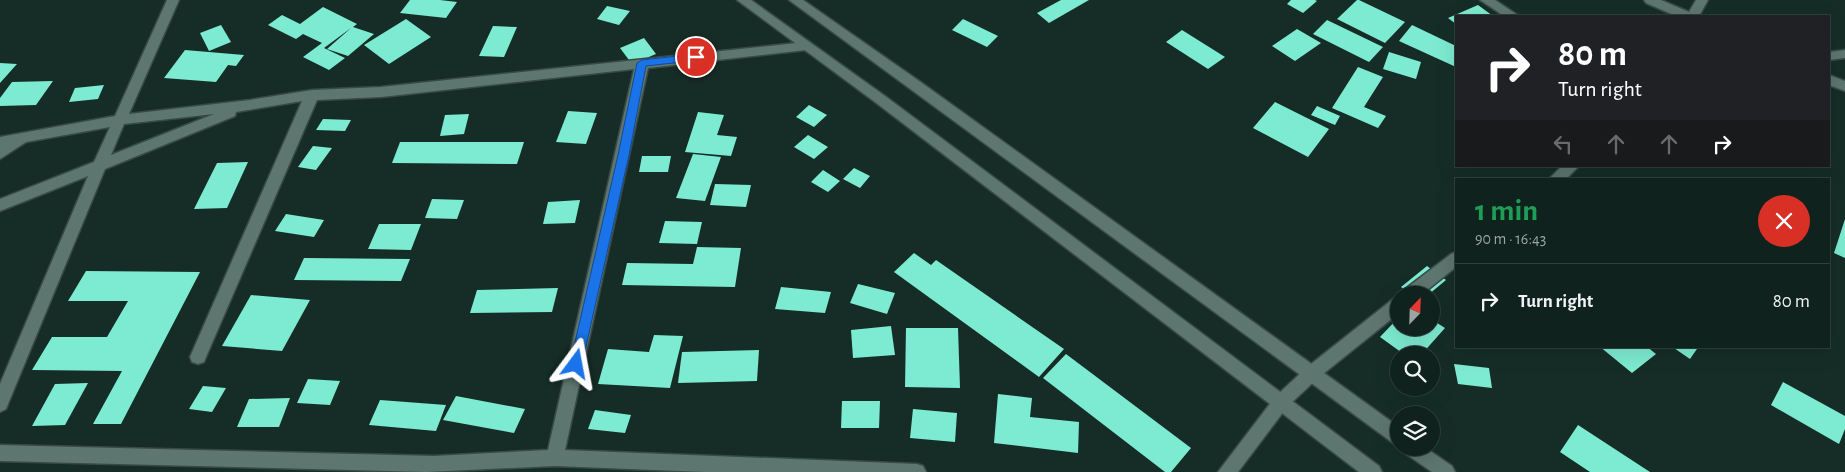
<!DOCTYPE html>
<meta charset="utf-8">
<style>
:root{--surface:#10221d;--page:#192a26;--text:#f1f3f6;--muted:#9ca4a4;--line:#303f3b}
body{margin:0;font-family:"Alegreya Sans",sans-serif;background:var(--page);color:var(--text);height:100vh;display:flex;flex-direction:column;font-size:19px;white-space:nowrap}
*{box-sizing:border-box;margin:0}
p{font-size:16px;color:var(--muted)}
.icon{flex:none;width:28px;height:28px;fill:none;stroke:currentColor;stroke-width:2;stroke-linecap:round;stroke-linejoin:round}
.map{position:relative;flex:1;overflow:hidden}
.sheet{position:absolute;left:1455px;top:178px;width:375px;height:170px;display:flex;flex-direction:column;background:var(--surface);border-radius:0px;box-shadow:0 5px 20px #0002,0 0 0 1px var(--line)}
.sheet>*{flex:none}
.banner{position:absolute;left:1455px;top:15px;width:375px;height:152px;border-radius:0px;box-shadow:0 5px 20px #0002,0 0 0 1px var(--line);background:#202124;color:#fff;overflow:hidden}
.needle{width:32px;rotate:23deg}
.controls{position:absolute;left:1390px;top:286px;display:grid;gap:10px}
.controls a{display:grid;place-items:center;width:50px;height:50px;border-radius:50%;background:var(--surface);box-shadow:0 5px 20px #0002,0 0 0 1px var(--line);font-size:25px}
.pin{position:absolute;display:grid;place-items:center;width:42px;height:42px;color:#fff;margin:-21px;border:2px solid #fff;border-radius:50%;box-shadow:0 1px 5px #0007}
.me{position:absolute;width:55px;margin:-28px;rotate:13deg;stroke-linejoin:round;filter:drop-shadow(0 0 4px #0008)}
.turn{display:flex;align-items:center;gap:18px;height:105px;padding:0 20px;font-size:22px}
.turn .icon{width:65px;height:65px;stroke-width:2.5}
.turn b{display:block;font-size:35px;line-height:42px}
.lanes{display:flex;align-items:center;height:48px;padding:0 20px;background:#0003;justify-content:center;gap:25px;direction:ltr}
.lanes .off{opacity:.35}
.round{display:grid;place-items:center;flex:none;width:52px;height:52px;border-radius:26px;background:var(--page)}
.overview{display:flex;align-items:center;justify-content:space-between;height:85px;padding:0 20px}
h1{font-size:30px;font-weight:600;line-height:38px;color:#1e9e55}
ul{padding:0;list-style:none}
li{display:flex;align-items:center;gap:15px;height:75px;padding:0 20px;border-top:1px solid var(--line)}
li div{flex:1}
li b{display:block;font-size:19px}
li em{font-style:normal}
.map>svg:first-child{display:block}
.building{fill:#7debd1}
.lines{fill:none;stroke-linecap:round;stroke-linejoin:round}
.street-casing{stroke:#384a46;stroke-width:3}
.secondary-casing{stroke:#384a46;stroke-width:3}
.street{fill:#5d766f;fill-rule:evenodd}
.secondary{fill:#5d766f;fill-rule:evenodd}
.route{fill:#1a73e8;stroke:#114b97}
</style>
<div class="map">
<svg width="1845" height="472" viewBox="0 0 1845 472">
<rect width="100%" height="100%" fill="#162d27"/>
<!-- building -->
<g class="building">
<polygon points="410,0 440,0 457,2 446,18 400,13"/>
<polygon points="1061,0 1089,0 1049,23 1037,13"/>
<polygon points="1291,0 1315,0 1317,1 1303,13 1287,4"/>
<polygon points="1357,0 1359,0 1405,22 1385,43 1337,19"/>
<polygon points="1478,5 1493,16 1456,16 1456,24 1448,18"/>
<polygon points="607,6 630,11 619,25 597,19"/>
<polygon points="323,7 357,24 353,27 374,34 348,56 327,49 351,28 324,48 345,58 329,70 303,57 322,43 303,34 296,39 268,25 282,15 300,24"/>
<polygon points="406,19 431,37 389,64 364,45"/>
<polygon points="963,19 998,36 987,47 952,30"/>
<polygon points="1327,20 1383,47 1369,62 1313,34"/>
<polygon points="221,25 231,42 209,51 200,33"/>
<polygon points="1412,25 1456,46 1456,67 1399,41"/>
<polygon points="493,26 517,27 504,57 479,56"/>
<polygon points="1297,29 1321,43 1295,61 1272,46"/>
<polygon points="1182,30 1225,57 1208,69 1166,42"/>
<polygon points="644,38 656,54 632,64 620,48"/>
<polygon points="185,50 244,55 236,66 228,65 216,82 164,78"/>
<polygon points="1389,52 1421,62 1416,79 1383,69"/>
<polygon points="0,63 17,64 0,83"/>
<polygon points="1358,67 1383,77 1364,107 1386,116 1378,128 1332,108"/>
<polygon points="53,81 36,105 0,106 0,98 12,82"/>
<polygon points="104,85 98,99 69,102 75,88"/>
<polygon points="1275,102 1329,129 1308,157 1253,128"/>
<polygon points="809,105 827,115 814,127 796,117"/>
<polygon points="1317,106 1340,116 1335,125 1311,115"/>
<polygon points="568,111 597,113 586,144 556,142"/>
<polygon points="698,112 724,115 717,135 737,137 731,156 685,152"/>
<polygon points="469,114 464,134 440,136 445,115"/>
<polygon points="323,119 351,120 345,131 316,130"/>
<polygon points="808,135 828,147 814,159 794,147"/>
<polygon points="400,142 524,142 517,164 392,163"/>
<polygon points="313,146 332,148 316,170 298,167"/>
<polygon points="693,154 721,157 705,201 676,198"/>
<polygon points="642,156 671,156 668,172 639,172"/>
<polygon points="248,162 227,208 194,209 217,163"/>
<polygon points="854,168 870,176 860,188 843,179"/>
<polygon points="823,170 840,181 828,192 811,182"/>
<polygon points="715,184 751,185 746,207 710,205"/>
<polygon points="432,199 464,200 457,219 425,218"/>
<polygon points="580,200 575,223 543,224 548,202"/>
<polygon points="286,214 324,220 314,237 275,231"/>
<polygon points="1845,219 1845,258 1834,253"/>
<polygon points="665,221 702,222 697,244 659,243"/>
<polygon points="379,224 421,224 411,250 368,249"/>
<polygon points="697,247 741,248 735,287 622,285 627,263 693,264"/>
<polygon points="914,253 931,265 936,260 1064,349 1039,377 894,272"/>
<polygon points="304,258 410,259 401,281 294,280"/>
<polygon points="1427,266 1446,280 1428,295 1411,295 1401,287"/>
<polygon points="86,271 200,272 121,424 93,424 122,371 32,370 52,337 107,337 128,301 68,301"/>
<polygon points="858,284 895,293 887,314 850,303"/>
<polygon points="781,287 831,292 825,313 775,309"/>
<polygon points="558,288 552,312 470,313 477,290"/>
<polygon points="251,295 310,300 282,351 222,346"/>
<polygon points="1399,317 1399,328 1431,328 1431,319 1445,328 1421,355 1405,355 1380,337"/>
<polygon points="891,326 895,355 853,358 851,330"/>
<polygon points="906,328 958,328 960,388 905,387"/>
<polygon points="654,335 683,336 670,388 598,384 608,349 649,352"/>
<polygon points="1599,346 1646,346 1656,354 1632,373"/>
<polygon points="1671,346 1699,346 1690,359"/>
<polygon points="759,350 757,381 678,383 682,352"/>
<polygon points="1066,354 1191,448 1171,472 1165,472 1043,378"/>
<polygon points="1454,364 1489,368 1492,388 1458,384"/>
<polygon points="308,379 340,381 330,405 297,403"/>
<polygon points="1783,382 1845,416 1845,429 1839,444 1771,405"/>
<polygon points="88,383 65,425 32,426 55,384"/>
<polygon points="203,386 226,388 212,412 189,409"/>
<polygon points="998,394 1032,398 1030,417 1079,422 1078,453 994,443"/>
<polygon points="456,396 525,409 514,433 443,420"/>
<polygon points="290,398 279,427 237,427 249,399"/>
<polygon points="380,400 446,405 436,431 369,425"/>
<polygon points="842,401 880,401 879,428 841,428"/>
<polygon points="913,409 957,413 955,442 910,438"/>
<polygon points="595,410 631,415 625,433 588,429"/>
<polygon points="1578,425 1650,472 1590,472 1560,452"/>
</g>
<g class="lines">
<!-- street casing -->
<g class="street-casing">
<g id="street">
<path d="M 167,0 L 179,0 L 129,114 L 250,100 L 312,90 L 381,87 L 806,42 L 811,43 L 812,46 L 811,49 L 806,50 L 648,68 L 565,450 L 917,464 L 923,466 L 926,472 L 705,472 L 555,466 L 426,472 L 0,461 L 0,445 L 434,456 L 548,450 L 634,69 L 381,97 L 317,100 L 206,357 L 204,362 L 198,364 L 192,362 L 190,357 L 302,101 L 236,112 L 235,116 L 105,169 L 8,404 L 6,409 L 0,412 L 0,384 L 88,176 L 0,211 L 0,199 L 94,162 L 110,127 L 26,142 L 0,159 L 0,137 L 115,116 ZM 214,114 L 111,155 L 124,124 Z"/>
<polygon points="1480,0 1495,0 1519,16 1504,16"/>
<polygon points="1644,0 1661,0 1689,12 1696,0 1708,0 1699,16 1676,16 1646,3"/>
<polygon points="1845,50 1845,58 1829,60 1829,52"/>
<polygon points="1829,75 1845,81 1845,91 1829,85"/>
<polygon points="1562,166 1579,166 1566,179 1549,179"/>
<polygon points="1456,252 1456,267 1421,295 1402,295 1404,290 1451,254"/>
<polygon points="1399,297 1399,313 1318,378 1287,407 1238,472 1218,472 1275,397 1306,368 1393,299"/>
</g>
</g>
<!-- secondary casing -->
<g class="secondary-casing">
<g id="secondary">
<polygon points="737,0 751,0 885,96 1379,466 1382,472 1359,472 875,102"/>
<polygon points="789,0 803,0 922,83 1399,427 1399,445 1393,443"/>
<polygon points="1404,448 1426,448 1452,466 1455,472 1432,472 1406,454"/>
</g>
</g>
<!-- street -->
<use href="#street" class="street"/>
<!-- secondary -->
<use href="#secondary" class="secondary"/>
</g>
<!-- route -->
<polygon class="route" points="696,54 701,57 700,60 646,66 629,155 582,364 581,368 576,369 572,368 570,364 618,155 637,63 642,60"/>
</svg>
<div class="controls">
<a><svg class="needle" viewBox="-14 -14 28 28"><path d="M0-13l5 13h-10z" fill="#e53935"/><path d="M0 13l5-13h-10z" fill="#9ca4a4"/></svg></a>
<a><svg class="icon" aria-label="search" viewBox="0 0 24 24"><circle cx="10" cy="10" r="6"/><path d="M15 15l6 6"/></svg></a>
<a><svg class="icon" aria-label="layers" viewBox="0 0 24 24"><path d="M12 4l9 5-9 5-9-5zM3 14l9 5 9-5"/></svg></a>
</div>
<div class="pin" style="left:696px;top:57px;background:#d93025"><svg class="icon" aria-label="arrive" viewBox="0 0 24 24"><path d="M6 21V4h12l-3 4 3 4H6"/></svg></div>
<svg class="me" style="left:576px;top:364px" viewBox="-20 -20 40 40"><path d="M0-17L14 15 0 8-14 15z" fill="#1a73e8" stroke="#fff" stroke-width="4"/></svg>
<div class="banner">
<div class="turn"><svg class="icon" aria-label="right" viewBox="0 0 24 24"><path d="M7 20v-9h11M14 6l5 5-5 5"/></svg><div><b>80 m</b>Turn right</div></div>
<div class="lanes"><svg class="icon off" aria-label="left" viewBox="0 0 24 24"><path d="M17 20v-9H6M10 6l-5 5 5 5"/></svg><svg class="icon off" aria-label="ahead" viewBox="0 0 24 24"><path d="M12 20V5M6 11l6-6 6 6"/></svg><svg class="icon off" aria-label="ahead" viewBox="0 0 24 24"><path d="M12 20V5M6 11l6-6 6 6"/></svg><svg class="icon" aria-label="right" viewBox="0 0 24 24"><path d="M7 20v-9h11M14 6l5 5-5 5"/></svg></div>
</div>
<section class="sheet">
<div class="overview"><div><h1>1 min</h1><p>90 m · 16:43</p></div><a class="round" style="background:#d93025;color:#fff"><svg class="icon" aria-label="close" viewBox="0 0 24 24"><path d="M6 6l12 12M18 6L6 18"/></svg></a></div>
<ul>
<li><svg class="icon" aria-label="right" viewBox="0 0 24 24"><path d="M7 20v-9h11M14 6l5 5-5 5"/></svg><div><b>Turn right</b></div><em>80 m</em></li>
</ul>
</section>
</div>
